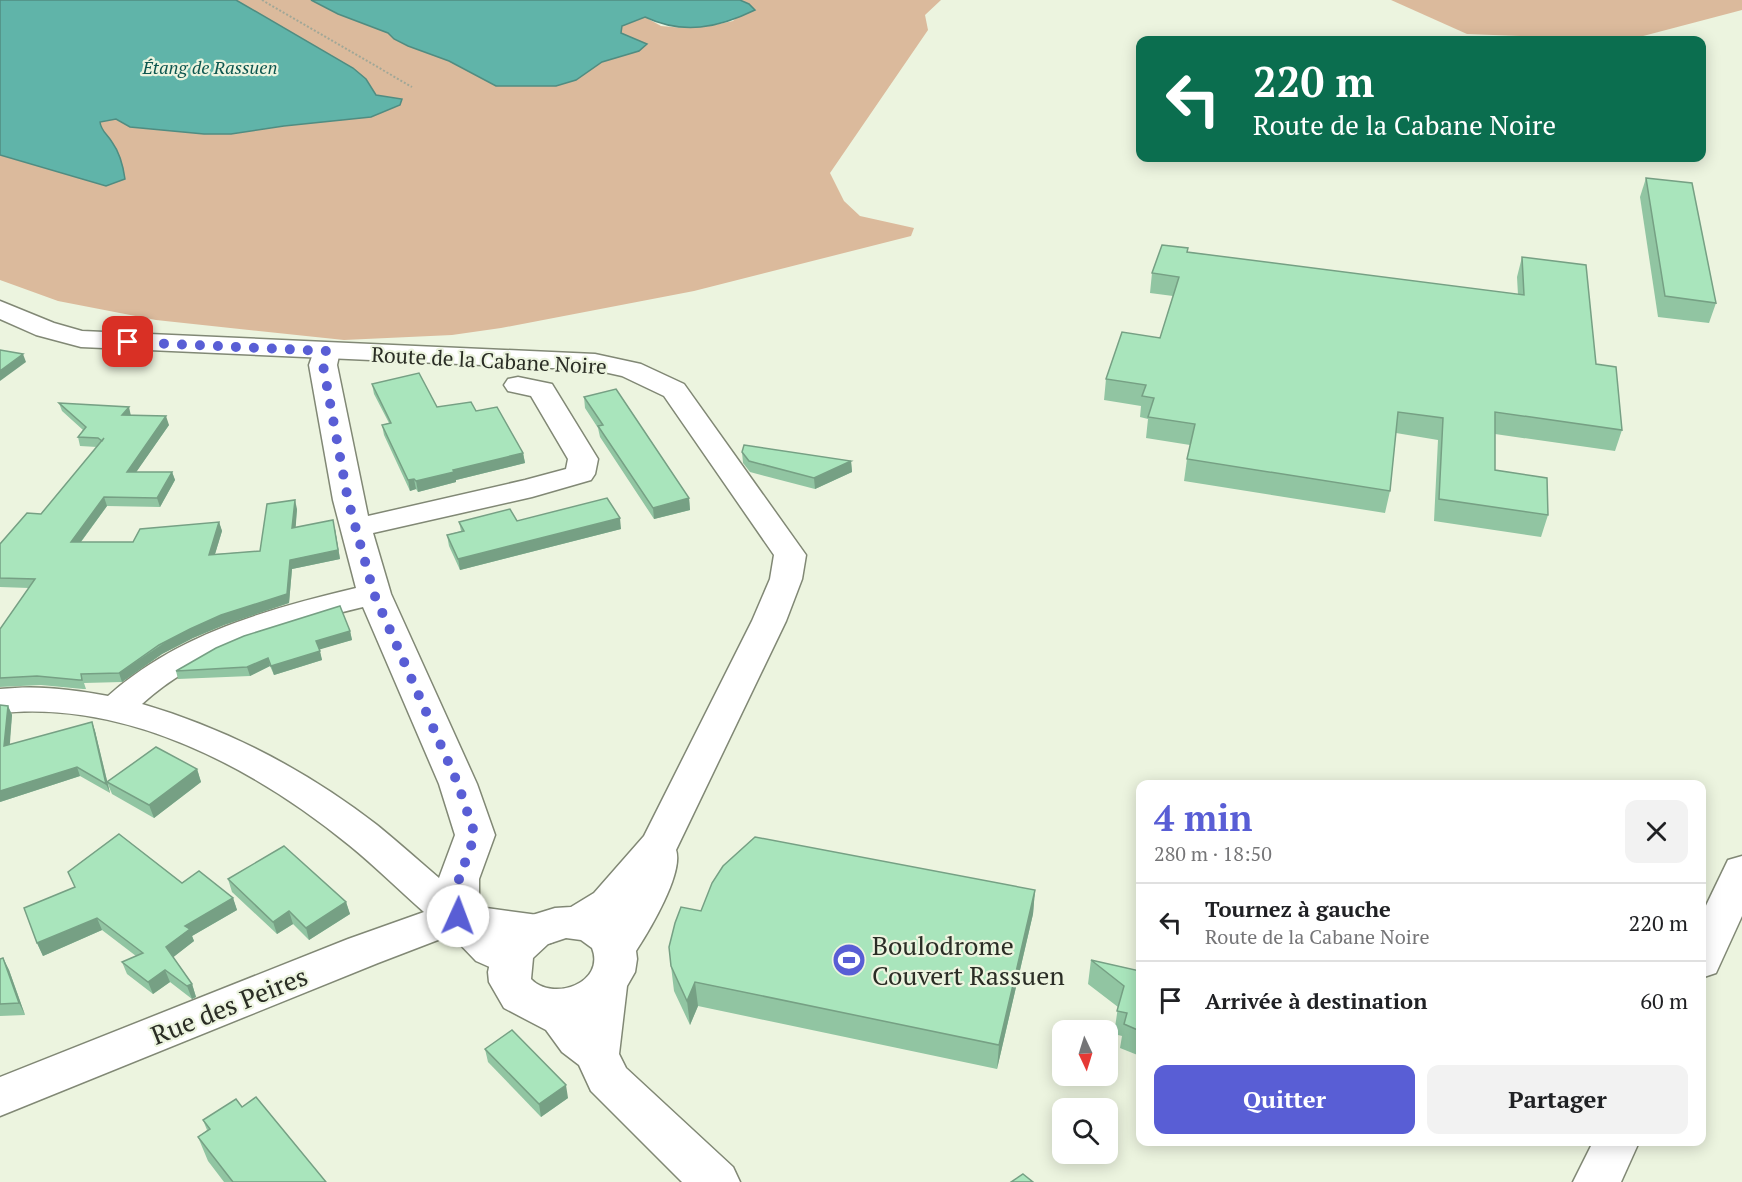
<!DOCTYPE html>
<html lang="fr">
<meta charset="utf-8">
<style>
:root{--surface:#fff;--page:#f2f2f2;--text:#202124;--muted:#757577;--line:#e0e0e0;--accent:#595ed5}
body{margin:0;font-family:"PT Serif",serif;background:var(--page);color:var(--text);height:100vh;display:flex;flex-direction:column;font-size:22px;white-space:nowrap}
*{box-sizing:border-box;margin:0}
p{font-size:20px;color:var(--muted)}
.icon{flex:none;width:33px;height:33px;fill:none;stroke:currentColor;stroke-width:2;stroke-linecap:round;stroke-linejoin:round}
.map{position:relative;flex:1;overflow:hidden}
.panel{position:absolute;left:1136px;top:780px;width:570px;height:366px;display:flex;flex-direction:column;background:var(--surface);border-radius:12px;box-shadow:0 3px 15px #0003}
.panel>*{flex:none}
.top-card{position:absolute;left:1136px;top:36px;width:570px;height:126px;border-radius:12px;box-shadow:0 3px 15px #0003;background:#0b6e4f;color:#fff;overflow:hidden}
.needle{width:39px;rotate:176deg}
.tools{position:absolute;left:1052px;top:1020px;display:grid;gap:12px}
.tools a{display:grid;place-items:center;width:66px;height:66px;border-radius:12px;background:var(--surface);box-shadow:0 3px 15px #0003;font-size:30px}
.pin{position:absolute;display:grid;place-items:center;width:51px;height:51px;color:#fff;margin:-26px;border-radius:12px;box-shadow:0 3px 9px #0006}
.me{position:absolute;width:66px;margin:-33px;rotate:2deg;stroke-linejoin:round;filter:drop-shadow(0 0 4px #0008)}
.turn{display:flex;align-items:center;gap:21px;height:126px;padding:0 18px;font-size:27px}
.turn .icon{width:78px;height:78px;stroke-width:2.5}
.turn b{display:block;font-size:42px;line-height:51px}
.round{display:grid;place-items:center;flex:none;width:63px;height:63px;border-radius:12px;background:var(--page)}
.head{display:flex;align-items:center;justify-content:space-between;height:102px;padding:0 18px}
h1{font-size:36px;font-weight:700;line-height:45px;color:var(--accent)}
.button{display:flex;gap:12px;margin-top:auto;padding:12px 18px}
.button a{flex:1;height:69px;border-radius:12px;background:var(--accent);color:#fff;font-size:24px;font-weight:700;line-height:69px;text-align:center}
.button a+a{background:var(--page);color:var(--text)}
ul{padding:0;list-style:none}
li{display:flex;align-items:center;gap:18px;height:78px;padding:0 18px;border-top:2px solid var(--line)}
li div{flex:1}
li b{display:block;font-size:22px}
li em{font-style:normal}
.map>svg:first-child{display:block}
.green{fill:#dbba9c}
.water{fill:#60b4a9;stroke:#508c81;stroke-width:1.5}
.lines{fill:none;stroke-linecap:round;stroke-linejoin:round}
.street-casing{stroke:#818875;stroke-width:3}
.secondary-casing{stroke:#818875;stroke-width:3}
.path{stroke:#a1a797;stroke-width:2;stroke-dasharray:2 2;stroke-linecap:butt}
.street{fill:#fff;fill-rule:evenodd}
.secondary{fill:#fff;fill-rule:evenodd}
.wall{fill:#91c5a2}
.shaded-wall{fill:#76a084}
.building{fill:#a9e5bc;stroke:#76a084;stroke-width:1.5}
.route{stroke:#595ed5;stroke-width:10;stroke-dasharray:0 18}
.labels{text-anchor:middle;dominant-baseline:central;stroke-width:4.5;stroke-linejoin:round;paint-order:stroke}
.far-water-label{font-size:18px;font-style:italic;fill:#0c564f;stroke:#ecf4df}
.street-label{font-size:21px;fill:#2a2d25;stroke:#ecf4df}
.near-poi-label{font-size:26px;fill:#2a2d25;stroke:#ecf4df;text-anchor:start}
.near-street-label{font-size:26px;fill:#2a2d25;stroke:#ecf4df}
</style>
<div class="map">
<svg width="1742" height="1182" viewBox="0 0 1742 1182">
<rect width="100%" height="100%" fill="#ecf4df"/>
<!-- green -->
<g class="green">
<polygon points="236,0 311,0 338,14 388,33 394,39 408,46 449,61 497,86 589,70 602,62 646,44 621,33 622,25 645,17 661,26 684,28 709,26 733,21 749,4 740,0 941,0 925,15 928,30 830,173 844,201 860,216 914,228 911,236 694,291 501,328 452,335 344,340 156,320 58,301 0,280 0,155 58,172 110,139 101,130 99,122 116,119 131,127 204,134 231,134 326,120 348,120 402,99 376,95 366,79 353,68"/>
<polygon points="1391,0 1742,0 1742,10 1628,40 1467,34"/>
</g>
<!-- water -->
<g class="water">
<path d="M 0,0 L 236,0 L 353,68 L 366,79 L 376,95 L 402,99 L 400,105 L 371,117 L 284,126 L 231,134 L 204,134 L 130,127 L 116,119 L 100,122 C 101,131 107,134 112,142 C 120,153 123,165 125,179 L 106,186 L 0,155 Z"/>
<path d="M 311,0 L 740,0 L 749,4 L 755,10 C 718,28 683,35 645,17 L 622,26 L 621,33 L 647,44 L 639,51 L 602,62 L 576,80 L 556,86 L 496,86 L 449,61 L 408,46 L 394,39 L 388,33 L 338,14 Z"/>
</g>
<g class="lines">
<!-- street casing -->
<g class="street-casing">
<path id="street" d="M 326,343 L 336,345 L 340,351 L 337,365 L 368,516 L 525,480 L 566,469 L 568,459 L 531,396 L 508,391 L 504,385 L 508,379 L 518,377 L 552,384 L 598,459 L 595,474 L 591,480 L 532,497 L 373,533 L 391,594 L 477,784 L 495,835 L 479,879 L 479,907 L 538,915 L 553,920 L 559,931 L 553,942 L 538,947 L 520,945 L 525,947 L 531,959 L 525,971 L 510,976 L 476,961 L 451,935 L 378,963 L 0,1116 L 0,1077 L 348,939 L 424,912 C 399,890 375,866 349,845 C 253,767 127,700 0,713 L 0,689 C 37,685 71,689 108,696 C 177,634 268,609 356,588 L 333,500 L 309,365 L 316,345 ZM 363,607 L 439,784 L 455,835 L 439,878 C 418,860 398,842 377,825 C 306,770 227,729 142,704 C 201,650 286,626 363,607 Z"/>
</g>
<!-- secondary casing -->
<g class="secondary-casing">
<g id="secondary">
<path d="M 0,301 L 54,323 L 82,331 L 595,354 L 641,364 L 684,384 L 806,555 L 802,579 L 786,621 L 676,850 C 684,873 649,931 636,951 L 637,959 L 635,972 L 627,986 L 619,1054 L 626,1068 L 733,1167 L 740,1182 L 682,1182 L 591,1091 L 579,1065 L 562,1052 L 546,1030 L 504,1008 L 489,982 L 488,972 L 491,958 L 502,937 L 510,928 L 529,916 L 555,908 L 571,907 L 594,893 L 644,836 L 752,621 L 770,579 L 774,555 L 664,396 L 622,376 L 595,370 L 81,347 L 36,335 L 0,319 ZM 566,938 L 581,940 L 592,948 C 606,983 553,1002 531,979 L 533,958 L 548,944 Z"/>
<polygon points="1742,856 1742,916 1716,973 1701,978 1701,916 1728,860"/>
<polygon points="1593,1142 1639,1142 1621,1182 1573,1182"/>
</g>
</g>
<!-- path -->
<polyline class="path" points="262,0 412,87"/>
<!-- street -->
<use href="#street" class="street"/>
<!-- secondary -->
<use href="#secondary" class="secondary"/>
</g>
<!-- wall -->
<g class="wall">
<polygon points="1646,178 1716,303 1709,323 1658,317 1640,197"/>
<polygon points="1188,252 1518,295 1517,277 1522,257 1596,364 1622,430 1615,451 1495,434 1495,470 1548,515 1541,537 1434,521 1438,440 1396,433 1390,491 1385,513 1184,481 1187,459 1190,445 1146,438 1148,419 1140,417 1141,406 1104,400 1106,379 1160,338 1173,296 1150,293 1152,273"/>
<polygon points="372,384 437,407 476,411 523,453 525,463 456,480 456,482 418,492 416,489 410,491 384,435 382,425 389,423 374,394"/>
<polygon points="584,397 689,498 690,510 654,519 600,437 598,428 585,408"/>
<polygon points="59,403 131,415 169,425 136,472 172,472 175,480 160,507 107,506 81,542 133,542 219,522 222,531 215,554 260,551 297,509 295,528 335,529 340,559 292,569 289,603 224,625 193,638 162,654 122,682 84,683 86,689 83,689 41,685 0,687 0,629 29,588 0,587 0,544 41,514 97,447 80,446 78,437 83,430 62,411"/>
<polygon points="742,452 851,461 852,472 815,489 750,472 743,463"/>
<polygon points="517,521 621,529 460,570 449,546 447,535 461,531 459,522"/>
<polygon points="350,631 352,640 319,649 322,660 274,675 270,666 250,676 178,679 176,671"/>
<polygon points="0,705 8,706 12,715 9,745 92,722 95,731 110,793 80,776 0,802"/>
<polygon points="197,769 201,782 154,818 112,794 107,782"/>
<polygon points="228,879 346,902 350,914 309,940 293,924 277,934 232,892"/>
<polygon points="182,883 233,898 237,910 192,936 194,941 173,957 192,984 196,997 192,999 170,982 153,994 127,974 122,962 136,956 102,930 43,956 37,943"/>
<polygon points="1035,890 1033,914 997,1069 698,1006 690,1025 674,991 671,966 701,911"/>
<polygon points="3,958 9,970 25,1015 0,1016 0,959"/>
<polygon points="1091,960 1140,971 1140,1056 1120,1048 1122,1036 1114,1034 1118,1007 1088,984"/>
<polygon points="485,1049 568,1098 541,1117 488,1062"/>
<polygon points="242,1107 326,1182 224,1182 208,1161 198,1137 207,1130 203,1120"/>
</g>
<!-- shaded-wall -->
<g class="shaded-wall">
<polygon points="23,354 26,362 0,381 0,371"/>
<polygon points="129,407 131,416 122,415"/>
<polygon points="166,416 169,425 130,481 127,472"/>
<polygon points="523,453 525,463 456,480 456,482 418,492 416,481 453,470"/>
<polygon points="851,461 852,472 815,489 814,478"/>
<polygon points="172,472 175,480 160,507 157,498"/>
<polygon points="414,479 416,489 410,491 408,480"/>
<polygon points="104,497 107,506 74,551 71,542"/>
<polygon points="689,498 690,510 654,519 653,508"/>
<polygon points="295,500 297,509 295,537 292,528"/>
<polygon points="620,518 621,529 460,570 458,559"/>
<polygon points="219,522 222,531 212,564 209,555"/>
<polygon points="335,529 340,559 292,569 289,603 224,625 193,638 162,654 122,682 119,673"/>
<polygon points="350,631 352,640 318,650 316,641"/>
<polygon points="320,651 322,660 274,675 271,666"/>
<polygon points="268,658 270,666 250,676 247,667"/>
<polygon points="8,706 12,715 9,756 4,746"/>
<polygon points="92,722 95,731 110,793 106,784"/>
<polygon points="77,767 80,776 0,802 0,791"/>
<polygon points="197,769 201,782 154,818 149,805"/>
<polygon points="1035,890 1033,914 997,1069 999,1045"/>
<polygon points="233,898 237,910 192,936 194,941 171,959 166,947 185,926"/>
<polygon points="346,902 350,914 309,940 306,928"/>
<polygon points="289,911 293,924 277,934 273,922"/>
<polygon points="97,918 102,930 43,956 37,943"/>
<polygon points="3,958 9,970 25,1015 19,1003"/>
<polygon points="165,970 170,982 153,994 148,982"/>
<polygon points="695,982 698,1006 690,1025 687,1001"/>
<polygon points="192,984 196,997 192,999 187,986"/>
<polygon points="566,1085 568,1098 541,1117 539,1104"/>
</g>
<!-- building -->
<g class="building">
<polygon points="1646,178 1692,183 1716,303 1665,296"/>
<polygon points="1162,245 1188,248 1187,252 1524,295 1522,257 1586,265 1596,364 1616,367 1622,430 1495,412 1495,470 1547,478 1548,515 1439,499 1443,418 1398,412 1390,491 1187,459 1195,424 1148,417 1154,398 1142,396 1146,385 1106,379 1122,332 1160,338 1179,277 1152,273"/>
<polygon points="0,350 23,354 0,371"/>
<polygon points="419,373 437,407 471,402 476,411 497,407 523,453 453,470 454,472 416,481 414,479 408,480 382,425 391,423 372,384"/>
<polygon points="616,389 689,498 653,508 598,426 603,425 584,397"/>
<polygon points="59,403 129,407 122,415 166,416 127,472 172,472 157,498 104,497 71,542 133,542 140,529 219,522 209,555 260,551 267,504 295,500 292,528 333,520 338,550 290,560 287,594 221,615 190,629 159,645 119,673 81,674 82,680 79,680 37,676 0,678 0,629 35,579 0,578 0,544 27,513 41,514 104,438 102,441 98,438 78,437 86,427"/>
<polygon points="744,445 851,461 814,478 749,461 742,452"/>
<polygon points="607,498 620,518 458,559 447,535 464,531 459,522 510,509 517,521"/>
<polygon points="340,606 350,631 316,641 320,651 271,666 268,658 247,667 176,671 216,648 244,636"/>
<polygon points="0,705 8,706 4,746 92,722 106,784 77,767 0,791"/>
<polygon points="156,747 197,769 149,805 107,782"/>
<polygon points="119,834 182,883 199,871 233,898 185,926 190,929 166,947 192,984 187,986 165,970 148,982 122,962 143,953 97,918 37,943 24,908 75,887 68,872"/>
<polygon points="755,837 1035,890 999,1045 695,982 687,1001 671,966 669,947 675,923 681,907 701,911 712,883 723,866"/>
<polygon points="284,846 346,902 306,928 289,911 273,922 228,879"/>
<polygon points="3,958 19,1003 0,1004 0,959"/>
<polygon points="1091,960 1140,971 1140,1031 1124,1024 1127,1013 1117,1011 1124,986"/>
<polygon points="512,1030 566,1085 539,1104 485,1049"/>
<polygon points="256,1097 326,1182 233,1182 198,1137 210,1129 203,1120 236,1099 242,1107"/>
<polygon points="1023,1174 1033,1182 1011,1182"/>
</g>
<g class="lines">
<!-- route -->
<polyline class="route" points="128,342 326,351 323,365 348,500 374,594 458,784 475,835 459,879 458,916"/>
</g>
<!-- icons -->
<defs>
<g id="stadium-disc" transform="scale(1.725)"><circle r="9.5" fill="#595ed5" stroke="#ecf4df"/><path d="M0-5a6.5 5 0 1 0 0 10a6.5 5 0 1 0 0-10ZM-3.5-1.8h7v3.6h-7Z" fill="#fff"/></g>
</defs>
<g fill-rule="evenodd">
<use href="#stadium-disc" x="849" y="960"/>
</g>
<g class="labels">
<!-- far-water labels -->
<g class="far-water-label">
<text x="210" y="67">Étang de Rassuen</text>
</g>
<!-- street labels -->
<g class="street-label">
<text transform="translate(489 360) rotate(3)">Route de la Cabane Noire</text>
</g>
<!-- near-poi labels -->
<g class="near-poi-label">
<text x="872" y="945">Boulodrome<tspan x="872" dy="30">Couvert Rassuen</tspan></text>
</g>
<!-- near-street labels -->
<g class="near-street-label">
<text transform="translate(229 1005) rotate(-22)">Rue des Peires</text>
</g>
</g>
</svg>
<div class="tools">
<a><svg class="needle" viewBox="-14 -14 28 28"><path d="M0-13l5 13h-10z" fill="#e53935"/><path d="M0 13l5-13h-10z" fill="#757577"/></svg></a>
<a><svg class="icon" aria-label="search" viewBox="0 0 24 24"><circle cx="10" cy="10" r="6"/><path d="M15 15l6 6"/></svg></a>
</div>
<div class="pin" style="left:128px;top:342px;background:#d93025"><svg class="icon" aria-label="arrive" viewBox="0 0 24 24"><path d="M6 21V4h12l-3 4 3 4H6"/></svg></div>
<svg class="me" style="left:458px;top:916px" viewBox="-20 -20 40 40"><circle r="19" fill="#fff"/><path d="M0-13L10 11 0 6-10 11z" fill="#595ed5"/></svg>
<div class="top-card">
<div class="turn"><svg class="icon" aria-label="left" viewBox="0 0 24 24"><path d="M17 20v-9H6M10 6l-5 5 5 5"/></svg><div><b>220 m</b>Route de la Cabane Noire</div></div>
</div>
<section class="panel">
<div class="head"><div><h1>4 min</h1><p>280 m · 18:50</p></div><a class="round"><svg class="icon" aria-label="close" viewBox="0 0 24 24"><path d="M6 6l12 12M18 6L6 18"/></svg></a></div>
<ul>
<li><svg class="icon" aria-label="left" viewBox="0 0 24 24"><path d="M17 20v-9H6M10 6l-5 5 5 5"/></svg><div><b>Tournez à gauche</b><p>Route de la Cabane Noire</p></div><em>220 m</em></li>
<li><svg class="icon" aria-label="arrive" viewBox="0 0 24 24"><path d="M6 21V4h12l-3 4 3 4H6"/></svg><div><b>Arrivée à destination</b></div><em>60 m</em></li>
</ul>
<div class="button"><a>Quitter</a><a>Partager</a></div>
</section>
</div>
